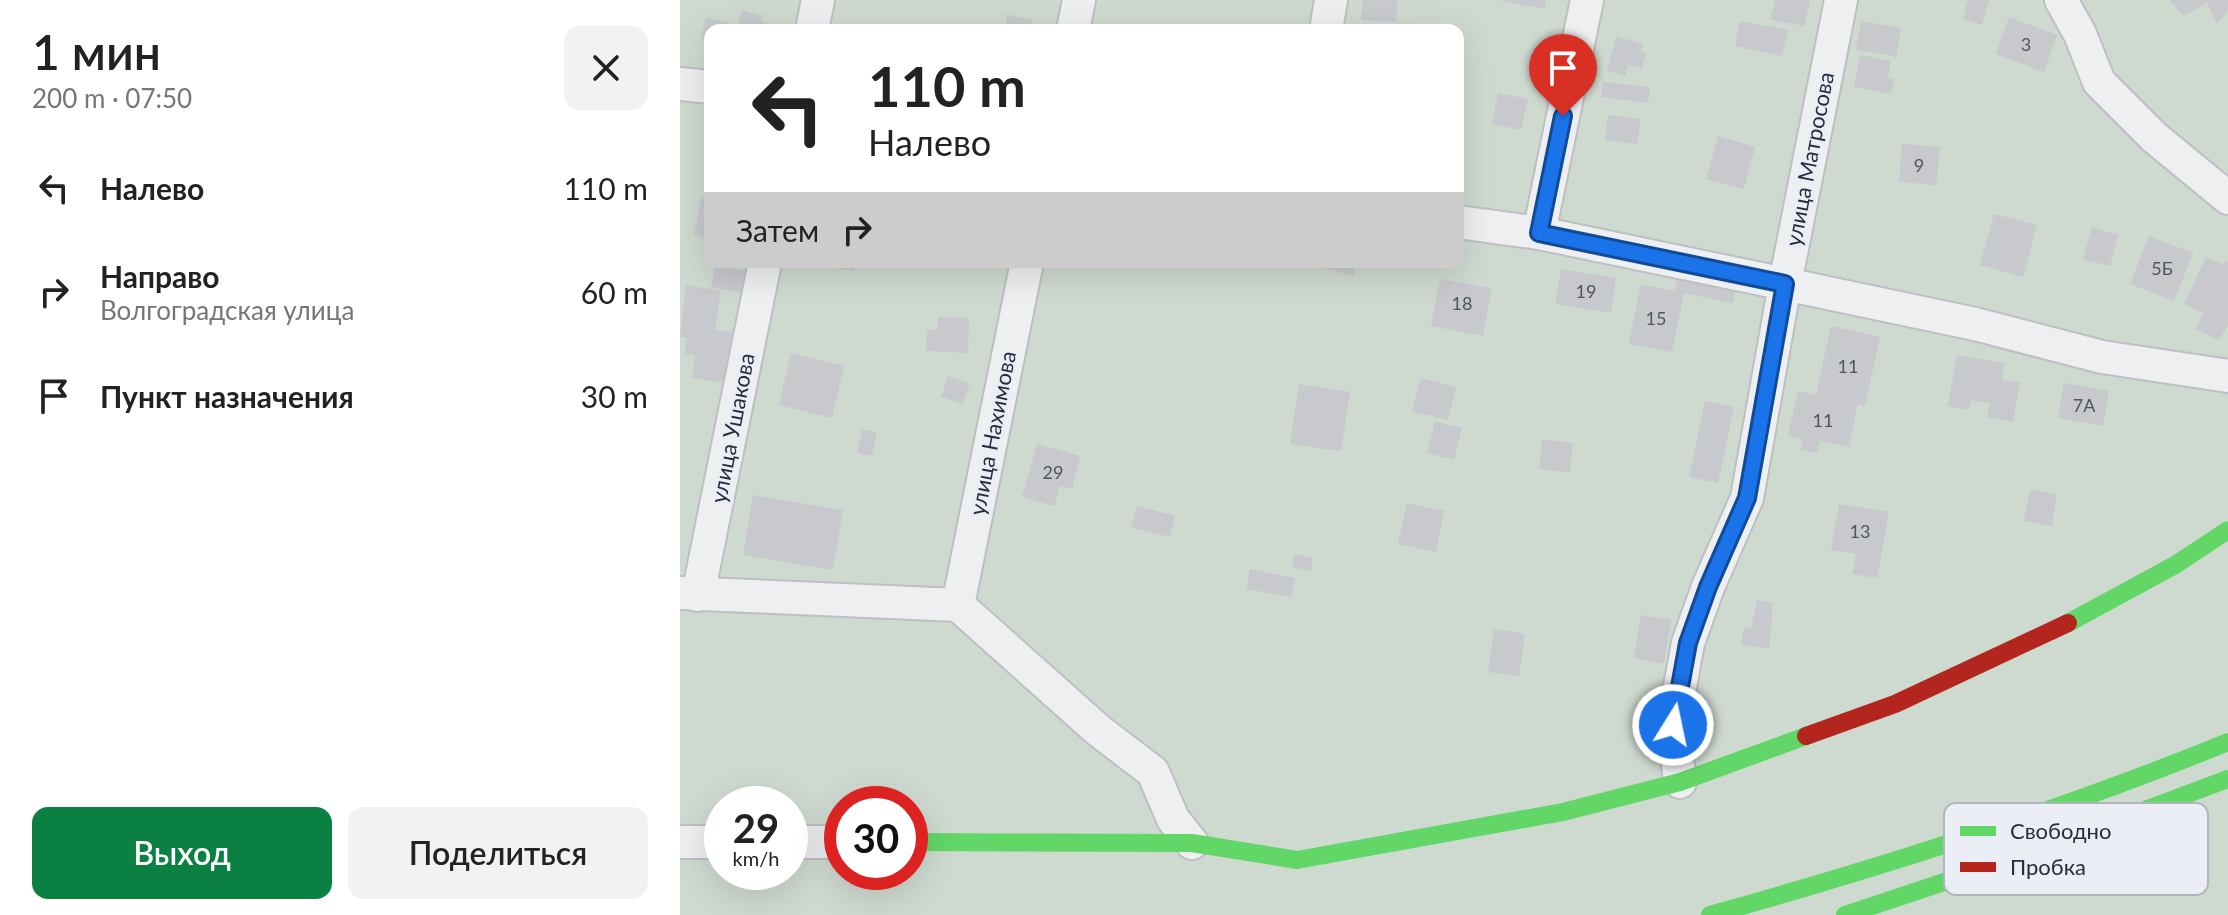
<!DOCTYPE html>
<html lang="ru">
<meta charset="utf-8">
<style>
:root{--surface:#fff;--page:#f2f2f2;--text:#222;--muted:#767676;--accent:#0b8043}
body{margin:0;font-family:Lato,sans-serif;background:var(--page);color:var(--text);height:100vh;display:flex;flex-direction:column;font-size:30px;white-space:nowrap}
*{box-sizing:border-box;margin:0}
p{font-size:26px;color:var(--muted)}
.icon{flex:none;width:44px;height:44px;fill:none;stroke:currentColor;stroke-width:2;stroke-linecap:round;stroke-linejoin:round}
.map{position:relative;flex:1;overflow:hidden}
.details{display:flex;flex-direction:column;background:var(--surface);width:680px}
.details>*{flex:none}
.guide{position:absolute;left:24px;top:24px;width:760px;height:244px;border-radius:16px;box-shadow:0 8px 32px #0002;background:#fff;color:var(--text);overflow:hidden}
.speed{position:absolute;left:24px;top:786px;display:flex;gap:16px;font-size:40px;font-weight:700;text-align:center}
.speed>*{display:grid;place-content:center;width:104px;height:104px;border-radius:50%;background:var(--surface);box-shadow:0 8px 32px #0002;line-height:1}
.speed small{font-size:20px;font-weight:400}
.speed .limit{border:12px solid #d22;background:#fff;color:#111}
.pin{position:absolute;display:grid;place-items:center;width:68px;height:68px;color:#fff;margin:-82px -34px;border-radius:50% 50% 50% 0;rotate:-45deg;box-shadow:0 0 8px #0007}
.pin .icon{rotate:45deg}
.me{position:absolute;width:88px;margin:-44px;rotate:10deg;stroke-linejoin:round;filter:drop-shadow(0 0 6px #0008)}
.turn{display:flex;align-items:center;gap:28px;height:168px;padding:0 32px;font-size:36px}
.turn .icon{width:104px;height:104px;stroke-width:2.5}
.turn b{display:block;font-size:56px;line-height:68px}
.then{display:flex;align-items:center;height:76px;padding:0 32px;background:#0003;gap:16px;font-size:30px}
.round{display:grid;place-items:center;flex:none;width:84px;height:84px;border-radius:16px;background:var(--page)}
.overview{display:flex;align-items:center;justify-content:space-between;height:136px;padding:0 32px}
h1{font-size:48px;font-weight:600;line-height:60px}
.button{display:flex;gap:16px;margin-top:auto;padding:16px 32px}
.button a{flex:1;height:92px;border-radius:16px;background:var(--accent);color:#fff;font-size:32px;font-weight:600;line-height:92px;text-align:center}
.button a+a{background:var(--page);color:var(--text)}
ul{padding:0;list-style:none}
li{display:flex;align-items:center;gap:24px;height:104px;padding:0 32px}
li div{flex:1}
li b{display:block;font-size:30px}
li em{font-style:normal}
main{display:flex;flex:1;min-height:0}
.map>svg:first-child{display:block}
.green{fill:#ced9cf;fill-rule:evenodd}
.building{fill:#c7c9cc}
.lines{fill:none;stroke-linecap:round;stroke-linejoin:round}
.street-casing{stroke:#bdbfc2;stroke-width:36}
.street{stroke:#eeeff1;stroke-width:32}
.fast{stroke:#63d668;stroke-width:18}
.jam{stroke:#b3261e;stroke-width:18}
.route-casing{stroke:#114b97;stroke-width:20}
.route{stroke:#1a73e8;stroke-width:14}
.labels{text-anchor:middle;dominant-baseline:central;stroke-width:7;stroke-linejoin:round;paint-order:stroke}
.number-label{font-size:18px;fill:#4e5562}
.street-label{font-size:22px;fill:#252d3e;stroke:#ebeff5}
.key{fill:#ebeff5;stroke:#b0b5be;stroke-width:2}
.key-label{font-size:22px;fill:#252d3e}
</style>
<main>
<section class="details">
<div class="overview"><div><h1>1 мин</h1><p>200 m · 07:50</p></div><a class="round"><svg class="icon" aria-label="close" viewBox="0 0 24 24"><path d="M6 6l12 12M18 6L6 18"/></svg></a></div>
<ul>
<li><svg class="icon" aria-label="left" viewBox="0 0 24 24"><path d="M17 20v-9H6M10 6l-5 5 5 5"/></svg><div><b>Налево</b></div><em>110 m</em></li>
<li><svg class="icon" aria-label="right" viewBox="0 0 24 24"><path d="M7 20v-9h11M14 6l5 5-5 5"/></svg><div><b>Направо</b><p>Волгоградская улица</p></div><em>60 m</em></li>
<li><svg class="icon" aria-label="arrive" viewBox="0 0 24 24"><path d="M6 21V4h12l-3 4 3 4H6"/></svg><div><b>Пункт назначения</b></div><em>30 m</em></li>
</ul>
<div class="button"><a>Выход</a><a>Поделиться</a></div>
</section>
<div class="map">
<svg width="1548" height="915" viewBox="0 0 1548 915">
<rect width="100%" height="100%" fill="#dfe1e4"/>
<!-- green -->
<path class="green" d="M 0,0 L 1548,0 L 1548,915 L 0,915 ZM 30,30 L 778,30 L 778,262 L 30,262 ZM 42,804 L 110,804 L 110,872 L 42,872 ZM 162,804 L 230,804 L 230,872 L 162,872 Z"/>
<!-- building -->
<g class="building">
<polygon points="683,0 717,0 716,22 681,20"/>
<polygon points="818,0 866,0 864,9"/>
<polygon points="1095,0 1130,0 1124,26 1090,19"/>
<polygon points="1288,0 1309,0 1302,25 1283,19"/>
<polygon points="1490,0 1548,0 1548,11 1537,24 1527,3 1503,16"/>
<polygon points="62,10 83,16 81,21 95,25 94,30 57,30"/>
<polygon points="327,15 352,19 351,30 325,30"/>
<polygon points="1329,17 1377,35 1364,72 1316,54"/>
<polygon points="26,18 51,23 49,30 30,30 30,40 21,38"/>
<polygon points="1060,21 1108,30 1102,56 1055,46"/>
<polygon points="1181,21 1221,28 1216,57 1176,49"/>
<polygon points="936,36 963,44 961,51 966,53 962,68 948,65 945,76 927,71"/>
<polygon points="1180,55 1211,61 1208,77 1214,79 1211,94 1174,87"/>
<polygon points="923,82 970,87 968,103 921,97"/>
<polygon points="818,93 848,99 841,130 812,124"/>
<polygon points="928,115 961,119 957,144 925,140"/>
<polygon points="1038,136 1075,147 1064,189 1026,179"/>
<polygon points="1222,144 1260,147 1256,185 1219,182"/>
<polygon points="21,198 30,200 30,239 14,235"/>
<polygon points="1314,214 1357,225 1343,277 1300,265"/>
<polygon points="1412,227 1438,235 1430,266 1403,259"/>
<polygon points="1469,236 1513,253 1494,301 1450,284"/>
<polygon points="1526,257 1543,265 1545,261 1548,262 1548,325 1539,340 1516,329 1523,313 1504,304"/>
<polygon points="36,262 50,262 48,268 66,271 61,293 31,287"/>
<polygon points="121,262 175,262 174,271"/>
<polygon points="637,262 677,262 673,276 636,266"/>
<polygon points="881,269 936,278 931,313 875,304"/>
<polygon points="999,271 1056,283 1053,303 1004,293 992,352 949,344 961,284 995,291"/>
<polygon points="760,279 812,288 803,336 751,326"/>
<polygon points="6,285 41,291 35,330 52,332 43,383 12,378 15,356 5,354 7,338 0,337"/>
<polygon points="258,317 289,318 288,353 246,351 247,330 257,330"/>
<polygon points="1151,326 1200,337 1185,406 1178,404 1169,447 1140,441 1137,453 1120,450 1123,439 1108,435 1118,391 1136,395"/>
<polygon points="111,353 164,366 152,418 99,405"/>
<polygon points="1277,355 1325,363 1322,380 1340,383 1333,422 1307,417 1310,403 1291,400 1289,410 1268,406"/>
<polygon points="268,376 290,383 282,404 261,397"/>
<polygon points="741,378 776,387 768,420 732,411"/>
<polygon points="1384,383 1429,391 1423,426 1378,418"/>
<polygon points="619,384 670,392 661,451 610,444"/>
<polygon points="1025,401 1054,407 1038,483 1009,477"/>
<polygon points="755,421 782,428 774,460 747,453"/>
<polygon points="182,429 197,432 192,456 177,453"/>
<polygon points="862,439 893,443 890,473 859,469"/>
<polygon points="357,444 400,456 392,489 380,486 374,506 342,497"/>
<polygon points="1350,490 1377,494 1372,526 1344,521"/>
<polygon points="73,495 163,510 153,570 63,555"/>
<polygon points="727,503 764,511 756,552 718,544"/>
<polygon points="1159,504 1209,512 1197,578 1172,574 1176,554 1151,550"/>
<polygon points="457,506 495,516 490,537 451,527"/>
<polygon points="615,554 633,558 631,571 612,567"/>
<polygon points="570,569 615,578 611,597 566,589"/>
<polygon points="1077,600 1093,603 1089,649 1061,644 1064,627 1071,628"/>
<polygon points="961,615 991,620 984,664 954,658"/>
<polygon points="814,629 845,634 839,676 808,672"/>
</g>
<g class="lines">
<!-- street casing -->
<g class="street-casing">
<g id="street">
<polyline points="1381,0 1400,34 1419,82 1474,137 1548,198"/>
<polyline points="132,30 138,0"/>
<polyline points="393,30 399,0"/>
<polyline points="646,30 651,0"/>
<polyline points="0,84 30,87"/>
<polyline points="778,222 859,233 1105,284 1295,324 1422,357 1548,376"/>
<polyline points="859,233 907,0"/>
<polyline points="0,593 278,605 418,730 473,772 493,819 512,843"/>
<polyline points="18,595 85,262"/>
<polyline points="278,605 347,262"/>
<polyline points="1000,782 993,725 1008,643 1028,587 1067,498 1105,284 1161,0"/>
<polyline points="0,842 42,842"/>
<polyline points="110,842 162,842"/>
</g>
</g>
<!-- street -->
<use href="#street" class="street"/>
<!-- fast -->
<g class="fast">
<polyline points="1388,623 1495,565 1548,530"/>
<polyline points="230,842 512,843 617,860 883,812 1000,782 1126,736"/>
<path d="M 1030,915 C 1206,866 1379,811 1548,742"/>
<polyline points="1165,915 1342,856 1548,779"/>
</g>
<!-- jam -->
<polyline class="jam" points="1126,736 1215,704 1388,623"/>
</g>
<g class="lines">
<!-- route casing -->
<g class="route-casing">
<polyline id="route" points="883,116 859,233 1105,284 1067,498 1028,587 1008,643 993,725"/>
</g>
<!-- route -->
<use href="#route" class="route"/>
</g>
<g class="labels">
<!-- number labels -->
<g class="number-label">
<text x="1346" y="44">3</text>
<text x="1239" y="165">9</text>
<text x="1482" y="268">5Б</text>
<text x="906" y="291">19</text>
<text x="782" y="303">18</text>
<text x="976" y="318">15</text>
<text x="1168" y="366">11</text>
<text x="1404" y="405">7А</text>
<text x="1143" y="420">11</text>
<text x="373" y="472">29</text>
<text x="1180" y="531">13</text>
</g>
<!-- street labels -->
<g class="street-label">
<text transform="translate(1129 159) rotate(-79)">улица Матросова</text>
<text transform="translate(52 428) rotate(-79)">улица Ушакова</text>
<text transform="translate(312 433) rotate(-79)">улица Нахимова</text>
</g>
</g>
<!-- legend -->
<rect x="1264" y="803" width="264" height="92" rx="12" class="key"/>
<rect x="1280" y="826" width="36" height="10" fill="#63d668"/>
<rect x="1280" y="862" width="36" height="10" fill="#b3261e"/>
<g class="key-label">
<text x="1330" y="839">Свободно</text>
<text x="1330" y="875">Пробка</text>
</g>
</svg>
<div class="speed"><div>29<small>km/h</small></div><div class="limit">30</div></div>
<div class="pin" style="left:883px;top:116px;background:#d93025"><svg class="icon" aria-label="arrive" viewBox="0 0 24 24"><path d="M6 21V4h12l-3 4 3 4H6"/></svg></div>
<svg class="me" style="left:993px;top:725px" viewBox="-20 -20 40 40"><circle r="17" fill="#1a73e8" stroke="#fff" stroke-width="3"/><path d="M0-11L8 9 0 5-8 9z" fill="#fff"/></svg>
<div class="guide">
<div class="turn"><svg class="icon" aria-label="left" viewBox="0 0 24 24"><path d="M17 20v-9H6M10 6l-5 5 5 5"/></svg><div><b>110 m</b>Налево</div></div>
<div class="then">Затем<svg class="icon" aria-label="right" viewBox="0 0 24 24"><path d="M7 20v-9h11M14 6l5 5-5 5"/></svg></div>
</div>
</div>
</main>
